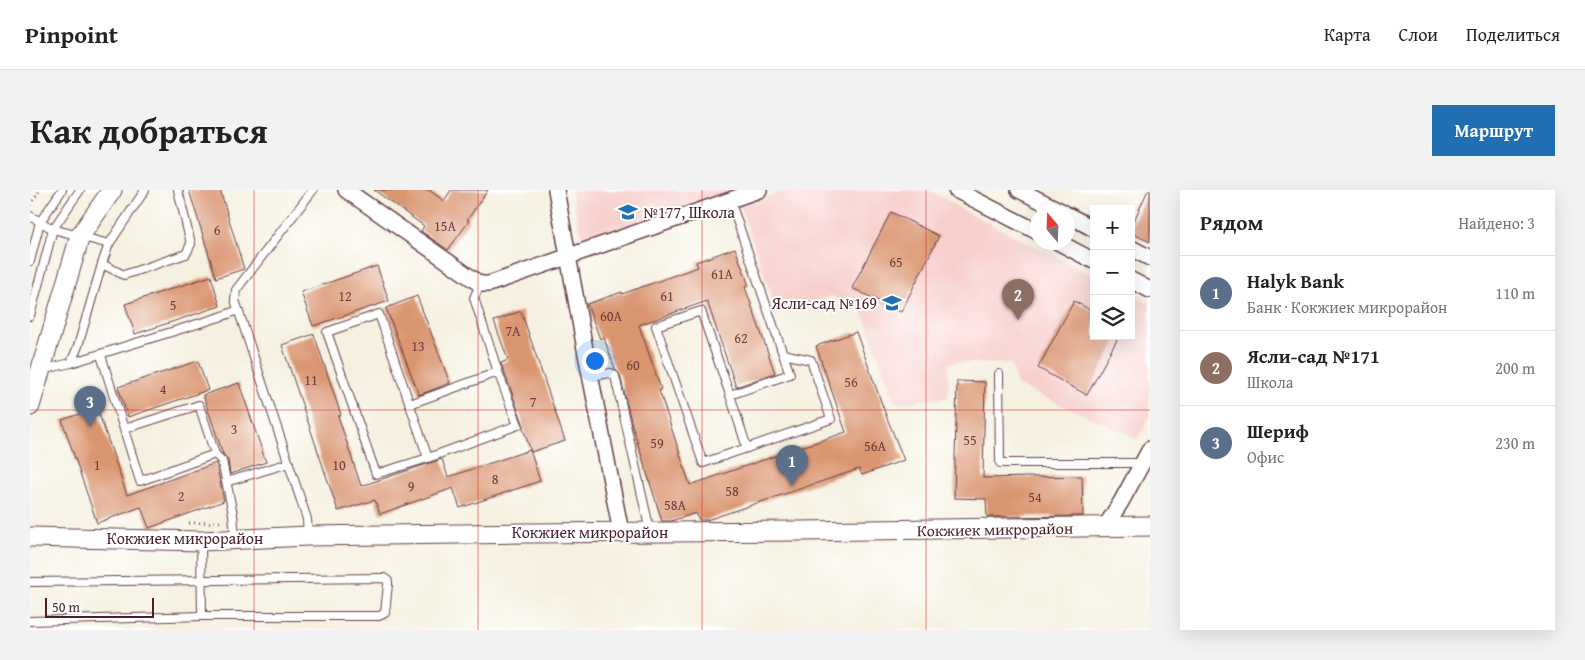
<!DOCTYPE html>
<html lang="ru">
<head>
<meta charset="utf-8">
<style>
  body { margin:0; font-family:"Gentium Book Plus",serif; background:#f2f2f2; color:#222 }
  .controls { position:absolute; right:15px; top:15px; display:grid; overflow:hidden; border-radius:0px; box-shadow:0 5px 20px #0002 }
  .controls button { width:45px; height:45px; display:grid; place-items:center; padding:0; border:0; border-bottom:1px solid #e0e0e0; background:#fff; color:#222; font:25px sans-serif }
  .compass { position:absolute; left:1000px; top:15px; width:45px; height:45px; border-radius:50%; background:#fff; box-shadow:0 5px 20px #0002; rotate:341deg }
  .scale { position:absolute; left:15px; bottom:12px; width:109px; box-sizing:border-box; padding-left:5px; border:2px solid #4a1f2b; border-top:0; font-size:14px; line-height:18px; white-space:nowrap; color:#4a1f2b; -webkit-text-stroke:4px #fff; paint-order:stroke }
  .you { position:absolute; left:564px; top:170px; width:18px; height:18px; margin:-12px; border:4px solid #fff; border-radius:50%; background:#1a73e8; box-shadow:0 0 0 8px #1a73e833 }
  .badge { display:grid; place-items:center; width:32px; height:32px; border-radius:50%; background:#1f6fb2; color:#fff; font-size:16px; font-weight:700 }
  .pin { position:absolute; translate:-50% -41px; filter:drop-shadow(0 1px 2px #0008) }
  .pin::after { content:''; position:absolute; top:26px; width:18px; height:15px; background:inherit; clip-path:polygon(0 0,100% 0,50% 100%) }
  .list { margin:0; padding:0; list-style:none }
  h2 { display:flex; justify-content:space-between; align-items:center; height:65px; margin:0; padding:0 20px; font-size:21px }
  h2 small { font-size:16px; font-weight:400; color:#767676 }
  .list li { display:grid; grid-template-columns:32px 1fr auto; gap:15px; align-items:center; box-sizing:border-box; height:75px; padding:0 20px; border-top:1px solid #e0e0e0 }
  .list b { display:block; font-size:19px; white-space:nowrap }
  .list p { margin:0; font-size:16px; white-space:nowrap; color:#767676 }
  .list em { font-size:16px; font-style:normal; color:#767676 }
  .icon { flex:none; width:28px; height:28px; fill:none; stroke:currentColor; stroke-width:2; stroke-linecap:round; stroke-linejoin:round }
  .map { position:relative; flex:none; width:1120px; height:440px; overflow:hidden; border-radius:0px }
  header { display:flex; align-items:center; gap:30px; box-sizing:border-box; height:70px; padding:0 25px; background:#fff; border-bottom:1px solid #e0e0e0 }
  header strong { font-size:24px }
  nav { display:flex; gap:28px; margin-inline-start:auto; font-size:18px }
  .intro { display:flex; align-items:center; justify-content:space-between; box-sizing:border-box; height:120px; padding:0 30px }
  h1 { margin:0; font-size:35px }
  .button { padding:12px 22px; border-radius:0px; background:#1f6fb2; color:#fff; font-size:18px; font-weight:700 }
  main { display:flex; gap:30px; padding:0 30px }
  aside { flex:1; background:#fff; border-radius:0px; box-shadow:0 5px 20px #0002 }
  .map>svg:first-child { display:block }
  .built { fill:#f7d0cd }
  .building { fill:#da9571 }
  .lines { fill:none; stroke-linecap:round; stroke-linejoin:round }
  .service-casing { stroke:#643e46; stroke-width:10 }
  .minor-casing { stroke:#643e46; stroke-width:18 }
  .tertiary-casing { stroke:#643e46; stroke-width:21 }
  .path { stroke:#643e46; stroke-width:2.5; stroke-dasharray:1 4; stroke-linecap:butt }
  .service { stroke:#fff; stroke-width:8 }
  .minor { stroke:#fff; stroke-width:15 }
  .tertiary { stroke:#fff; stroke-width:19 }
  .grid { fill:none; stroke:#d62828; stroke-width:1; stroke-opacity:0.55 }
  .labels { text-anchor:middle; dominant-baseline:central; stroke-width:4; stroke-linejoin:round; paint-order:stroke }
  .number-label { font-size:14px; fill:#6e3c3c }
  .poi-label { font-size:16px; fill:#4a1f2b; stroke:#fff; text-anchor:start }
  .street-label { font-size:16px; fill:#4a1f2b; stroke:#fff }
</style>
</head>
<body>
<header>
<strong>Pinpoint</strong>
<nav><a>Карта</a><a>Слои</a><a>Поделиться</a></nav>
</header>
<div class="intro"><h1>Как добраться</h1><a class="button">Маршрут</a></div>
<main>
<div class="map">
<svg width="1120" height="440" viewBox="0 0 1120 440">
  <rect width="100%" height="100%" fill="#fff"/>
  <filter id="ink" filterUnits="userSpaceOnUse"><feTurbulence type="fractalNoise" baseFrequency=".02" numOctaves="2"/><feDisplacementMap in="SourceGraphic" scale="10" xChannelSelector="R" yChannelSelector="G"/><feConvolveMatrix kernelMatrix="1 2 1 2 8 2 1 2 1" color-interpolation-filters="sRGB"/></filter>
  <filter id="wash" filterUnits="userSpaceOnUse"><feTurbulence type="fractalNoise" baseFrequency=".0096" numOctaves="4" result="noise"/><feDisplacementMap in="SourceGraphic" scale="20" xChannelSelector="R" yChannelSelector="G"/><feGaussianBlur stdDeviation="1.12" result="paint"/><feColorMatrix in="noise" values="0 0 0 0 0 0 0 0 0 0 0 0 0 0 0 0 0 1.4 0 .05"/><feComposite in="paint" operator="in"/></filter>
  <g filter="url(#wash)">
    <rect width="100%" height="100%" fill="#f5f0df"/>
    <g class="built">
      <path d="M541 0H713L559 53 554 50 551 44Z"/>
      <path d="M757 0H899L939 23 1064 86V146H1101V104L1120 114V227L1108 249 987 195 981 174 919 172 918 208 865 213 832 120 802 106 748 124 710 16Z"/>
    </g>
    <g id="blocks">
      <g class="building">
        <path d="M159 0H190L214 79 186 88Z"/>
        <path d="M344 0H399L414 11 421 0H458L437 30 439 31 418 60 391 41 394 36Z"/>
        <path d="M1118 0H1120V52L1101 43V37Z"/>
        <path d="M861 22 909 46 871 122 822 98Z"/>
        <path d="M705 58 719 96 715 97 745 183 706 197 677 111 609 135 631 199 629 200 660 295 816 242 786 156 826 142 857 228 874 270 832 285 829 279 677 330H669L666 323 641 331H632L602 235 590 185 585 179 574 148 570 149 557 114 592 102V104L668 77 666 72Z"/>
        <path d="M347 76 359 111 283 136 271 102Z"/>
        <path d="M181 86 190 116 105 144 95 114Z"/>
        <path d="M387 106 420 193 389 205 356 118Z"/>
        <path d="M1044 111 1064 122V146H1089L1057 205 1008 178Z"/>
        <path d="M491 121 535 251 501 262 493 238V233L471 173 478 170 464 131Z"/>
        <path d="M284 144 311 225 308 226 331 296 412 269 418 287 500 260 510 291 430 318 423 298 350 324 345 310 308 321 252 155Z"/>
        <path d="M168 171 178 200 98 227 88 197Z"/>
        <path d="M927 191 955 192 953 288 1052 286 1053 326 957 327 956 309 924 308Z"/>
        <path d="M209 193 236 272 200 284 198 270 193 264 173 205Z"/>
        <path d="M67 218 97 305 186 273 194 311 119 338 111 317 67 333 32 230Z"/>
      </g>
    </g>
  </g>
  <g filter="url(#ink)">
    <use href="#blocks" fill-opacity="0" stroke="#643e46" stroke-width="1"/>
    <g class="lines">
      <g class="service-casing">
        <g id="service">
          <path d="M700 10 753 164 760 184 700 205 671 121 626 136 673 273 801 229 781 170 753 164"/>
          <path d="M0 26 23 39 50 0"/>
          <path d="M0 71 10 32 32 0"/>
          <path d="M72 74 94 85 156 64 161 54 148 0"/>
          <path d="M0 126 23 39 79 54"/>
          <path d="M71 165 110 291 185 264 169 215 94 239"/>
          <path d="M41 173 193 126 208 120"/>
          <path d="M11 180 41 173 48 156 72 74 79 54 115 0"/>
          <path d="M969 184 970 273H1112"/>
          <path d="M560 186 581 183 585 186 620 341"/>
          <path d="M700 205 717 258"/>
          <path d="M380 214 468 182"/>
          <path d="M185 264 192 271 203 324 205 348"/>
          <path d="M398 268 349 124 297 142 346 284 398 268 488 235 468 182 444 108 450 94"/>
          <path d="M196 292 259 273"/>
          <path d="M278 346 277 329 205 110 206 100 283 0"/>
          <path d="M171 351 172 426"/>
          <path d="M0 392 354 388 358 391V394L355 423 349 426H172L0 431"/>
        </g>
      </g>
      <g class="minor-casing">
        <g id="minor">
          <path d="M316 0 450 94H459L729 0"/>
          <path d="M526 0 555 159 591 342"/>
          <path d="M926 0 1008 42"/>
          <path d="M989 0 1033 22"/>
          <path d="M1038 25 1064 39"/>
          <path d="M1028 52 1064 71"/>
          <path d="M1101 58 1120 68"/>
          <path d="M1101 90 1120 100"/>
          <path d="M1075 337 1091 312 1120 259"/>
        </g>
      </g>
      <g class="tertiary-casing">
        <g id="tertiary">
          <path d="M0 216 50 46 82 0"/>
          <path d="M0 347 171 351 278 346 498 343 770 341 1120 336"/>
        </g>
      </g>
      <g class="path">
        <path d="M0 15 10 0"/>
        <path d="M159 333 193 332"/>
      </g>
      <use href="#service" class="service"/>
      <use href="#minor" class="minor"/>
      <use href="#tertiary" class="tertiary"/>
    </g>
  </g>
  <path class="grid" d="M224 0V440M448 0V440M672 0V440M896 0V440M0 220H1120"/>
  <defs>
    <g id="school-bare" transform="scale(1.5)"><path d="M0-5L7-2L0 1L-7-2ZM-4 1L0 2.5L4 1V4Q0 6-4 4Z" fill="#1f6fb2" stroke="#fff" stroke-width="2.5" paint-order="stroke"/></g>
  </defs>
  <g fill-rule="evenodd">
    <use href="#school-bare" x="598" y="22"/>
    <use href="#school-bare" x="862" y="113"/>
  </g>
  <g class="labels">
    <g class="number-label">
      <text x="415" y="36">15А</text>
      <text x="187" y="40">6</text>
      <text x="866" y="72">65</text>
      <text x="692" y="84">61А</text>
      <text x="315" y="106">12</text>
      <text x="637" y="106">61</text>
      <text x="143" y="115">5</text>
      <text x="581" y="126">60А</text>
      <text x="483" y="141">7А</text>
      <text x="711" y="148">62</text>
      <text x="388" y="156">13</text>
      <text x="603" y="175">60</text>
      <text x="281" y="190">11</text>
      <text x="821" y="192">56</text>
      <text x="133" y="199">4</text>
      <text x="503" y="212">7</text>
      <text x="204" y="239">3</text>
      <text x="940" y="250">55</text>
      <text x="627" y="253">59</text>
      <text x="845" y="256">56А</text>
      <text x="67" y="275">1</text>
      <text x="309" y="275">10</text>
      <text x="465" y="289">8</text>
      <text x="381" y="296">9</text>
      <text x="702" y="301">58</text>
      <text x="151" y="306">2</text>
      <text x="1005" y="307">54</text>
      <text x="645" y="315">58А</text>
    </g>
    <g class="poi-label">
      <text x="613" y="22">№177, Школа</text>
      <text x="847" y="113" text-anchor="end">Ясли-сад №169</text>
    </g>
    <g class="street-label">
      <text transform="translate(965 339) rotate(-1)">Кокжиек микрорайон</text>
      <text x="560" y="342">Кокжиек микрорайон</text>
      <text x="155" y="348">Кокжиек микрорайон</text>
    </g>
  </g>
</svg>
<div class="controls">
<button>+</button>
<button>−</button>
<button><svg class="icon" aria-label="layers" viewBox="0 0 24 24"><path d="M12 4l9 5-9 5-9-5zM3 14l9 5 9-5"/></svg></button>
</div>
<svg class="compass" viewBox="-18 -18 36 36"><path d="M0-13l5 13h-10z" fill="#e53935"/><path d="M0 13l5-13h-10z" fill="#767676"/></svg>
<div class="scale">50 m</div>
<div class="you"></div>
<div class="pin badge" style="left:762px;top:296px;background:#5c6f8a">1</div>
<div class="pin badge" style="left:988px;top:130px;background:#8d6e63">2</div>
<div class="pin badge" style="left:60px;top:237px;background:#5c6f8a">3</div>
</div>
<aside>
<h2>Рядом<small>Найдено: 3</small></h2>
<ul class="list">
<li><span class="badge" style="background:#5c6f8a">1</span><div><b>Halyk Bank</b><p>Банк · Кокжиек микрорайон</p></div><em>110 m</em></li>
<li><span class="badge" style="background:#8d6e63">2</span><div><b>Ясли-сад №171</b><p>Школа</p></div><em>200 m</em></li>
<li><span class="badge" style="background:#5c6f8a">3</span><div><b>Шериф</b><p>Офис</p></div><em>230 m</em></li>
</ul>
</aside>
</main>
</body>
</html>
